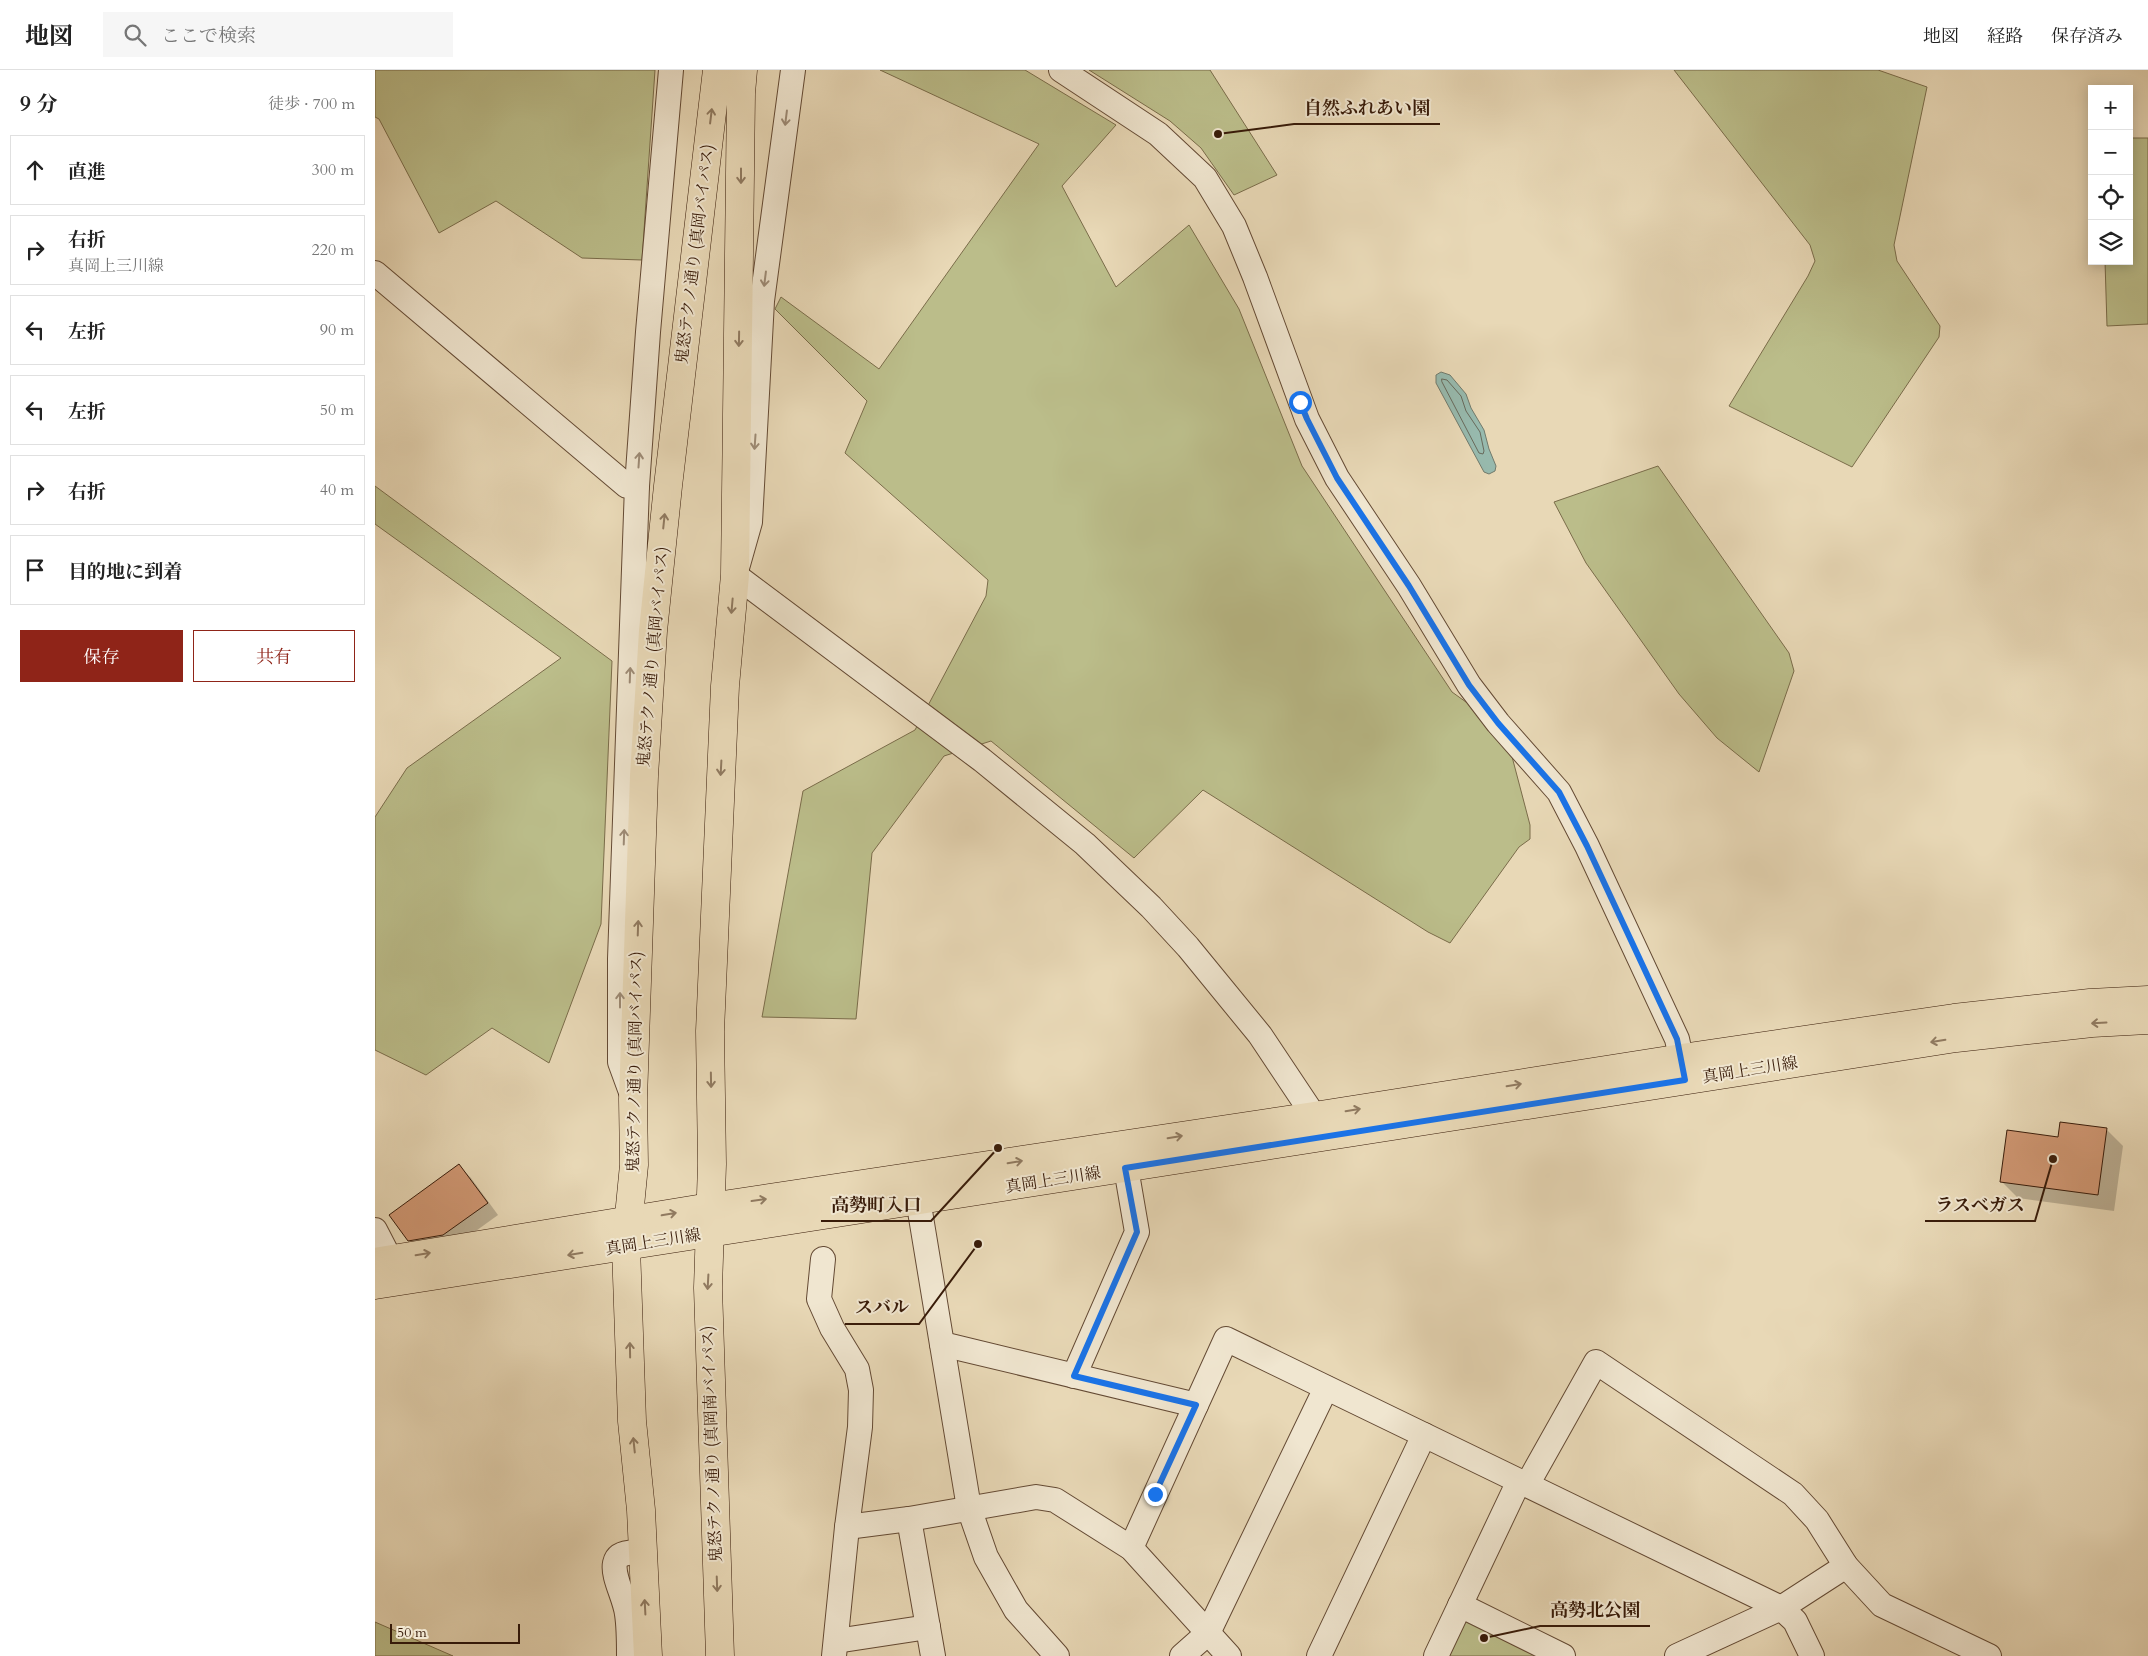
<!DOCTYPE html>
<html lang="ja">
<head>
<meta charset="utf-8">
<style>
  body { margin:0; font-family:Cardo,"Noto Serif JP",serif; background:#f6f6f6; color:#222 }
  .controls { position:absolute; right:15px; top:15px; display:grid; overflow:hidden; border-radius:0px; box-shadow:0 2px 12px #0003 }
  .controls button { width:45px; height:45px; display:grid; place-items:center; padding:0; border:0; border-bottom:1px solid #e0e0e0; background:#fff; color:#222; font:25px sans-serif }
  .scale { position:absolute; left:15px; bottom:12px; width:130px; box-sizing:border-box; padding-left:5px; border:2px solid #381b09; border-top:0; font-size:14px; line-height:18px; white-space:nowrap; color:#381b09; -webkit-text-stroke:4px #f0e6d0; paint-order:stroke }
  .stop { position:absolute; width:15px; height:15px; margin:-11px; border:4px solid #1a73e8; border-radius:50%; background:#fff }
  .stop.end { background:#1a73e8; border-color:#fff; box-shadow:0 1px 5px #0008 }
  .list { margin:0; padding:0; list-style:none }
  h2 { display:flex; justify-content:space-between; align-items:center; height:65px; margin:0; padding:0 20px; font-size:21px }
  h2 small { font-size:16px; font-weight:400; color:#767676 }
  .list li { display:grid; grid-template-columns:32px 1fr auto; gap:15px; align-items:center; box-sizing:border-box; height:70px; margin:0 10px 10px; padding:0 10px; border:1px solid #e0e0e0; border-radius:0px }
  .list b { display:block; font-size:19px; white-space:nowrap }
  .list p { margin:0; font-size:16px; white-space:nowrap; color:#767676 }
  .list em { font-size:16px; font-style:normal; color:#767676 }
  .actions { display:flex; gap:10px; padding:15px 20px }
  .actions a { flex:1; padding:11px 0; border:1px solid #8f2418; border-radius:0px; text-align:center; font-size:18px; color:#8f2418 }
  .actions .main { background:#8f2418; color:#fff }
  .icon { flex:none; width:28px; height:28px; fill:none; stroke:currentColor; stroke-width:2; stroke-linecap:round; stroke-linejoin:round }
  .map { position:relative; flex:none; width:1773px; height:1586px; overflow:hidden }
  header { display:flex; align-items:center; gap:30px; box-sizing:border-box; height:70px; padding:0 25px; background:#fff; border-bottom:1px solid #e0e0e0 }
  header strong { font-size:24px }
  nav { display:flex; gap:28px; margin-inline-start:auto; font-size:18px }
  .search { width:350px; height:45px; background:#f6f6f6; display:flex; align-items:center; gap:12px; box-sizing:border-box; padding:0 18px; border-radius:0px; color:#767676; font-size:19px }
  main { display:flex }
  aside { flex:1; background:#fff }
  .map>svg:first-child { display:block }
  .green { fill:#bbbd8a; stroke:#7a6c4a }
  .water { fill:#97baae; stroke:#717a6c }
  .shadow { fill:#0003 }
  .lines { fill:none; stroke-linecap:round; stroke-linejoin:round }
  .shore { stroke:#686a5c; stroke-width:1 }
  .building { fill:#d09773; stroke:#381b09 }
  .minor-casing { stroke:#644a34; stroke-width:26 }
  .major-casing { stroke:#381b09; stroke-width:29 }
  .highway-casing { stroke:#381b09; stroke-width:29 }
  .minor { stroke:#f0e6d0; stroke-width:24 }
  .major { stroke:#e8d8b6; stroke-width:28 }
  .highway { stroke:#e8d8b6; stroke-width:28 }
  .oneway { stroke:#907a60 }
  .oneway2 { stroke:#9d8b76 }
  .route { stroke:#1a73e8; stroke-width:6 }
  .labels { text-anchor:middle; dominant-baseline:central; stroke-width:4; stroke-linejoin:round; paint-order:stroke }
  .street-label { font-size:16px; fill:#381b09; stroke:#f0e6d0 }
  .leader { fill:none; stroke:#381b09; stroke-width:2 }
  .callout-dot { fill:#381b09; stroke:#f0e6d0; stroke-width:2 }
  .callout-label { font-size:18px; text-anchor:middle; font-weight:bold; fill:#381b09; stroke:#f0e6d0; stroke-width:4; stroke-linejoin:round; paint-order:stroke }
</style>
</head>
<body>
<header>
<strong>地図</strong>
<div class="search"><svg class="icon" aria-label="search" viewBox="0 0 24 24"><circle cx="10" cy="10" r="6"/><path d="M15 15l6 6"/></svg>ここで検索</div>
<nav><a>地図</a><a>経路</a><a>保存済み</a></nav>
</header>
<main>
<aside>
<h2>9 分<small>徒歩 · 700 m</small></h2>
<ul class="list">
<li><svg class="icon" aria-label="ahead" viewBox="0 0 24 24"><path d="M12 20V5M6 11l6-6 6 6"/></svg><div><b>直進</b></div><em>300 m</em></li>
<li><svg class="icon" aria-label="right" viewBox="0 0 24 24"><path d="M7 20v-9h11M14 6l5 5-5 5"/></svg><div><b>右折</b><p>真岡上三川線</p></div><em>220 m</em></li>
<li><svg class="icon" aria-label="left" viewBox="0 0 24 24"><path d="M17 20v-9H6M10 6l-5 5 5 5"/></svg><div><b>左折</b></div><em>90 m</em></li>
<li><svg class="icon" aria-label="left" viewBox="0 0 24 24"><path d="M17 20v-9H6M10 6l-5 5 5 5"/></svg><div><b>左折</b></div><em>50 m</em></li>
<li><svg class="icon" aria-label="right" viewBox="0 0 24 24"><path d="M7 20v-9h11M14 6l5 5-5 5"/></svg><div><b>右折</b></div><em>40 m</em></li>
<li><svg class="icon" aria-label="arrive" viewBox="0 0 24 24"><path d="M6 21V4h12l-3 4 3 4H6"/></svg><div><b>目的地に到着</b></div></li>
</ul>
<div class="actions"><a class="main">保存</a><a>共有</a></div>
</aside>
<div class="map">
<svg width="1773" height="1586" viewBox="0 0 1773 1586">
  <rect width="100%" height="100%" fill="#e8d8b6"/>
  <filter id="stains"><feTurbulence type="fractalNoise" baseFrequency=".004" numOctaves="4"/><feColorMatrix values="0 0 0 0 .2 0 0 0 0 .09 0 0 0 0 .02 0 0 0 .5 -.17"/></filter>
  <radialGradient id="worn" r=".72"><stop offset=".6" stop-color="#630" stop-opacity="0"/><stop offset="1" stop-color="#630" stop-opacity=".3"/></radialGradient>
  <g class="green">
    <path d="M0 0H280L267 190 207 188 121 131 64 163 4 49 0 47Z"/>
    <path d="M505 0H650L741 55 687 116 741 217 814 155 864 239 927 396 1077 622 1130 660 1155 755V769L1144 777 1075 873 1053 862 828 720 759 788 616 671 569 686 497 783 481 949 387 947 428 721 540 660 611 526 613 510 470 383 492 331 400 239 406 227 504 299 664 74Z"/>
    <path d="M714 0H835L902 105 859 125 826 78 795 51Z"/>
    <path d="M1299 0H1503L1552 17 1519 175 1522 191 1565 256 1564 267 1477 397 1354 336 1433 206 1440 191 1435 175Z"/>
    <path d="M1754 68H1773V254L1732 256 1730 191H1754Z"/>
    <path d="M1283 396 1414 583 1419 601 1384 702 1342 668 1304 624 1211 493 1179 432Z"/>
    <path d="M0 416 237 591 226 854 174 993 117 958 51 1005 0 980V747L32 698 186 588 0 454Z"/>
    <path d="M1089 1548 1175 1586H1068Z"/>
    <path d="M0 1552 78 1586H0Z"/>
  </g>
  <path class="water" d="M1066 302 1075 305 1091 324 1096 338 1109 360 1114 379 1121 396 1120 401 1114 404 1109 402 1061 313V305Z"/>
  <g class="shadow">
    <path d="M1686 1054 1732 1060 1748 1076 1739 1141 1643 1128 1627 1112 1684 1068Z"/>
    <path d="M84 1096 96 1108 123 1145 80 1176 46 1182 34 1170Z"/>
  </g>
  <g class="lines">
    <path class="shore" d="M1067 309 1072 310 1086 326 1091 341 1105 362 1109 381 1108 384 1104 383 1067 312Z"/>
  </g>
  <g class="building">
    <path d="M1685 1052 1732 1058 1723 1125 1625 1112 1632 1060 1683 1067Z"/>
    <path d="M84 1094 113 1133 68 1165 33 1171 14 1145Z"/>
  </g>
  <g class="lines">
    <g class="minor-casing">
      <g id="minor">
        <path d="M418 0 387 231 375 452 360 505 607 690 710 774 776 837 813 877 885 965 939 1046"/>
        <path d="M686 0 783 64 830 108 859 156 880 207 932 349 962 408 1034 516 1094 615 1123 653 1184 722 1212 776 1302 969 1310 1006"/>
        <path d="M0 203 252 416H262"/>
        <path d="M256 1022 245 992V889L262 416 273 262 296 0"/>
        <path d="M540 1111 594 1438 611 1487 641 1540 682 1586"/>
        <path d="M0 1160 15 1189 19 1207"/>
        <path d="M448 1189 444 1229 457 1258 482 1299 486 1320 485 1357 472 1457 459 1586"/>
        <path d="M567 1274 821 1335"/>
        <path d="M699 1306 762 1162 751 1098"/>
        <path d="M1152 1415 1221 1292 1418 1424 1442 1450 1471 1496 1507 1535 1614 1586"/>
        <path d="M534 1449 558 1586"/>
        <path d="M472 1457 534 1449 661 1427 680 1430 756 1478 854 1586"/>
        <path d="M756 1478 851 1269 1406 1538 1420 1551 1437 1586"/>
        <path d="M1085 1535 1188 1586"/>
        <path d="M461 1571 553 1557"/>
        <path d="M254 1586C254 1572 254 1557 252 1544 249 1519 218 1478 267 1483"/>
        <path d="M807 1586 833 1563 951 1318"/>
        <path d="M944 1586 1049 1365"/>
        <path d="M1061 1586 1144 1411"/>
        <path d="M1302 1586 1406 1538 1471 1496"/>
      </g>
    </g>
    <g class="major-casing">
      <g id="major">
        <path d="M0 1192 335 1137 939 1046 1307 988 1579 948 1715 933 1773 930"/>
        <path d="M0 1215 1581 968 1717 953 1773 950"/>
      </g>
    </g>
    <g class="highway-casing">
      <g id="highway">
        <path d="M273 1586 266 1440 257 1351 251 1177 259 1095 258 1029 269 706 278 561 293 416 342 0"/>
        <path d="M345 1586 333 1218 337 1094 335 961 350 616 360 505 366 23 368 0"/>
      </g>
    </g>
    <use href="#minor" class="minor"/>
    <use href="#major" class="major"/>
    <use href="#highway" class="highway"/>
  </g>
  <defs><path id="oneway-shaft" d="M-6 0H5M1.5-3L5.5 0L1.5 3" fill="none" stroke-width="1.6" stroke-linecap="round" stroke-linejoin="round" transform="scale(1.25)"/></defs>
  <g class="oneway">
    <use href="#oneway-shaft" transform="translate(336 46) rotate(-83)"/>
    <use href="#oneway-shaft" transform="translate(366 106) rotate(90)"/>
    <use href="#oneway-shaft" transform="translate(364 269) rotate(91)"/>
    <use href="#oneway-shaft" transform="translate(289 451) rotate(-84)"/>
    <use href="#oneway-shaft" transform="translate(357 536) rotate(95)"/>
    <use href="#oneway-shaft" transform="translate(346 698) rotate(93)"/>
    <use href="#oneway-shaft" transform="translate(263 858) rotate(-88)"/>
    <use href="#oneway-shaft" transform="translate(1724 953) rotate(177)"/>
    <use href="#oneway-shaft" transform="translate(1563 971) rotate(171)"/>
    <use href="#oneway-shaft" transform="translate(336 1010) rotate(89)"/>
    <use href="#oneway-shaft" transform="translate(1139 1015) rotate(-9)"/>
    <use href="#oneway-shaft" transform="translate(978 1040) rotate(-9)"/>
    <use href="#oneway-shaft" transform="translate(800 1067) rotate(-9)"/>
    <use href="#oneway-shaft" transform="translate(640 1092) rotate(-9)"/>
    <use href="#oneway-shaft" transform="translate(384 1130) rotate(-8)"/>
    <use href="#oneway-shaft" transform="translate(294 1144) rotate(-10)"/>
    <use href="#oneway-shaft" transform="translate(48 1184) rotate(-9)"/>
    <use href="#oneway-shaft" transform="translate(200 1184) rotate(171)"/>
    <use href="#oneway-shaft" transform="translate(333 1212) rotate(93)"/>
    <use href="#oneway-shaft" transform="translate(255 1280) rotate(-91)"/>
    <use href="#oneway-shaft" transform="translate(259 1375) rotate(-96)"/>
    <use href="#oneway-shaft" transform="translate(342 1514) rotate(88)"/>
    <use href="#oneway-shaft" transform="translate(270 1537) rotate(-93)"/>
  </g>
  <g class="oneway2">
    <use href="#oneway-shaft" transform="translate(411 48) rotate(97)"/>
    <use href="#oneway-shaft" transform="translate(390 209) rotate(97)"/>
    <use href="#oneway-shaft" transform="translate(380 372) rotate(94)"/>
    <use href="#oneway-shaft" transform="translate(264 390) rotate(-86)"/>
    <use href="#oneway-shaft" transform="translate(255 605) rotate(-88)"/>
    <use href="#oneway-shaft" transform="translate(249 767) rotate(-88)"/>
    <use href="#oneway-shaft" transform="translate(245 930) rotate(-90)"/>
  </g>
  <g class="lines">
    <path class="route" d="M780 1424 821 1335 699 1306 762 1162 750 1098 1310 1010 1302 969 1212 776 1184 722 1123 653 1094 615 1034 516 962 408 932 349 925 332"/>
  </g>
  <g class="labels">
    <g class="street-label">
      <text transform="translate(320 184) rotate(-83)">鬼怒テクノ通り (真岡バイパス)</text>
      <text transform="translate(278 587) rotate(-85)">鬼怒テクノ通り (真岡バイパス)</text>
      <text transform="translate(260 992) rotate(-89)">鬼怒テクノ通り (真岡バイパス)</text>
      <text transform="translate(1375 1000) rotate(-9)">真岡上三川線</text>
      <text transform="translate(678 1110) rotate(-9)">真岡上三川線</text>
      <text transform="translate(278 1172) rotate(-9)">真岡上三川線</text>
      <text transform="translate(337 1374) rotate(-92)">鬼怒テクノ通り (真岡南バイパス)</text>
    </g>
  </g>
  <path class="leader" d="M843 64L919 54H1065M1678 1089L1660 1151H1550M623 1078L556 1151H446M603 1174L544 1254H470M1109 1568L1165 1556H1275"/>
  <g class="callout-dot">
    <circle cx="843" cy="64" r="5"/>
    <circle cx="1678" cy="1089" r="5"/>
    <circle cx="623" cy="1078" r="5"/>
    <circle cx="603" cy="1174" r="5"/>
    <circle cx="1109" cy="1568" r="5"/>
  </g>
  <g class="callout-label">
    <text x="992" y="44">自然ふれあい園</text>
    <text x="1605" y="1141">ラスベガス</text>
    <text x="501" y="1141">高勢町入口</text>
    <text x="507" y="1243">スバル</text>
    <text x="1220" y="1546">高勢北公園</text>
  </g>
  <rect width="100%" height="100%" filter="url(#stains)"/>
  <rect width="100%" height="100%" fill="url(#worn)"/>
</svg>
<div class="controls">
<button>+</button>
<button>−</button>
<button><svg class="icon" aria-label="locate" viewBox="0 0 24 24"><circle cx="12" cy="12" r="6"/><path d="M12 2v4M12 18v4M2 12h4M18 12h4"/></svg></button>
<button><svg class="icon" aria-label="layers" viewBox="0 0 24 24"><path d="M12 4l9 5-9 5-9-5zM3 14l9 5 9-5"/></svg></button>
</div>
<div class="scale">50 m</div>
<div class="stop" style="left:925px;top:332px"></div>
<div class="stop end" style="left:780px;top:1424px"></div>
</div>
</main>
</body>
</html>
